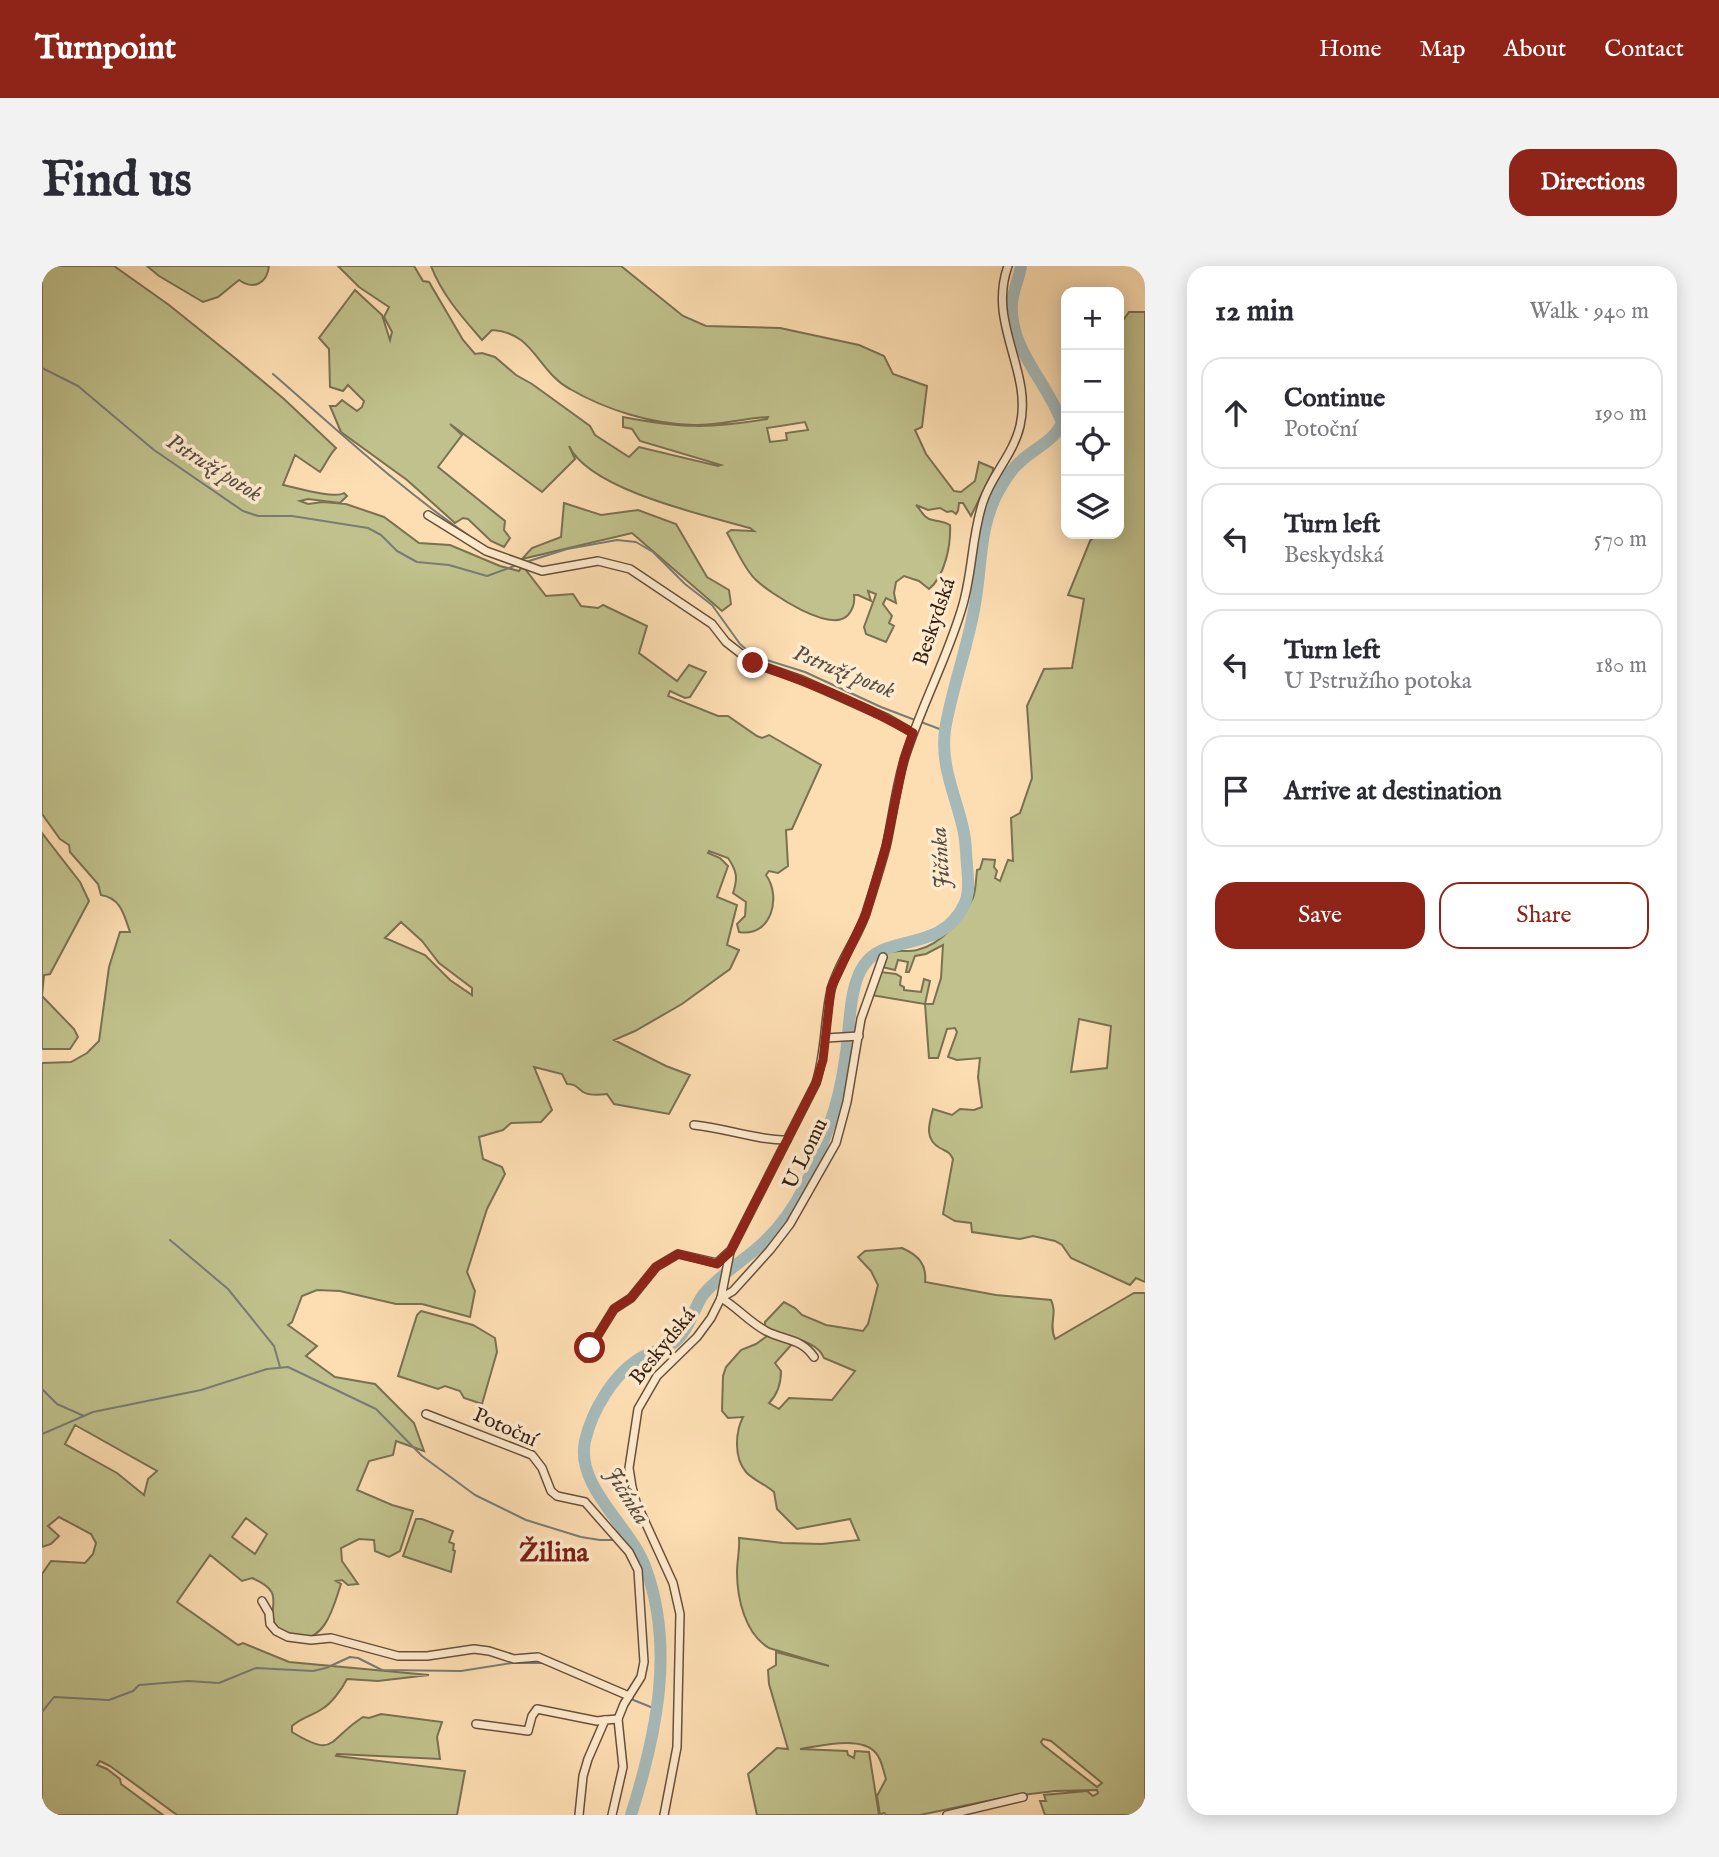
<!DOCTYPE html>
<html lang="en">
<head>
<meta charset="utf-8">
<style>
  body { margin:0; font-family:"IM FELL English",serif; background:#f2f2f3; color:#2b2b33 }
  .controls { position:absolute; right:21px; top:21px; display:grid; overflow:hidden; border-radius:14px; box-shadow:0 4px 18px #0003 }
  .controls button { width:63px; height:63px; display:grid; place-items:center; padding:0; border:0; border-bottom:2px solid #e1e1e2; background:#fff; color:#2b2b33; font:35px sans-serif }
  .stop { position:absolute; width:21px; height:21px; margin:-16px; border:5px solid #8f2418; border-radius:50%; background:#fff }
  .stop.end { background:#8f2418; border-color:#fff; box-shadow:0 2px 7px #0008 }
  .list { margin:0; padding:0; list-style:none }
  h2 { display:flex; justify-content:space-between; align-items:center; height:91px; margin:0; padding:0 28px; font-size:30px }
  h2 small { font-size:23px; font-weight:400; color:#7c7c81 }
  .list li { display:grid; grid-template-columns:46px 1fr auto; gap:21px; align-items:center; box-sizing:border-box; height:112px; margin:0 14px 14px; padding:0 14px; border:2px solid #e1e1e2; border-radius:21px }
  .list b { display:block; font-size:26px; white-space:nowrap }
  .list p { margin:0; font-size:23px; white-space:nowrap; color:#7c7c81 }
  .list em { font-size:23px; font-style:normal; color:#7c7c81 }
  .actions { display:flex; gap:14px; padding:21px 28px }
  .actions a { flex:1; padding:16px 0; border:2px solid #8f2418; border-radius:21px; text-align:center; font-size:24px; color:#8f2418 }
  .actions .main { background:#8f2418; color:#fff }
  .icon { flex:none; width:38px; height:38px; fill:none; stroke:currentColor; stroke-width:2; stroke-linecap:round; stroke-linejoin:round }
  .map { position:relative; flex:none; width:1103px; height:1549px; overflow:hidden; border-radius:21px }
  header { display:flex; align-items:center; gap:42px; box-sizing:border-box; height:98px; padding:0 35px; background:#8f2418; color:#fff }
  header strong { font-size:33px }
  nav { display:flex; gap:38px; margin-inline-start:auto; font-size:24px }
  .intro { display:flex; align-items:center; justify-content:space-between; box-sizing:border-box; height:168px; padding:0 42px }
  h1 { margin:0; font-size:49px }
  .button { padding:18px 32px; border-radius:21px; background:#8f2418; color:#fff; font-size:24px; font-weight:700 }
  main { display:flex; gap:42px; padding:0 42px }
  aside { flex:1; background:#fff; border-radius:21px; box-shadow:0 4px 18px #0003 }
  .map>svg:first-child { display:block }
  .green { fill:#c0c18c; stroke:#7a7150; stroke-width:2; fill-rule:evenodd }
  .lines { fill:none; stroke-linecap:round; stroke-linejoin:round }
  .stream { stroke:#787c76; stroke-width:2 }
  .river { stroke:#a5b9b8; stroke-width:12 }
  .minor-casing { stroke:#67503c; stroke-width:10 }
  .minor { stroke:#feeacd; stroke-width:7 }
  .route { stroke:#8f2418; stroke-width:9 }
  .labels { text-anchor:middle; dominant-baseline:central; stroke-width:7; stroke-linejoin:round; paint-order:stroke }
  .street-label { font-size:21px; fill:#352114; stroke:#feeacd }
  .water-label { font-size:23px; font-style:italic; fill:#574f45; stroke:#feeacd }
  .district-label { font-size:28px; font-weight:bold; fill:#7a1f14; stroke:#feeacd }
</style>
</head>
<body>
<header>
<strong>Turnpoint</strong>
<nav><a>Home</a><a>Map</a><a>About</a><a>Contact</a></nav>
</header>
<div class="intro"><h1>Find us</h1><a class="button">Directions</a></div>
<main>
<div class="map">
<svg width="1103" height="1549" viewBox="0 0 1103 1549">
  <rect width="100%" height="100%" fill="#fddeb2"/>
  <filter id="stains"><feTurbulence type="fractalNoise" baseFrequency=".00286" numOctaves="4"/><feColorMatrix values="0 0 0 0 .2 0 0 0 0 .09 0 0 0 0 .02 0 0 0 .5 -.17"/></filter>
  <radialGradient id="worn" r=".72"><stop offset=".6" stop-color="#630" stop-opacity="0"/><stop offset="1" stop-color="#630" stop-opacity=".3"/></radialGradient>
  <g class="green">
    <path d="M0 0H72L127 39 193 92 242 133 294 182C287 189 284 198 278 206L253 189 241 219C255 222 292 233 302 227L305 230 298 237 266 233 258 235 266 238 281 236 304 238 342 251 377 277 408 279 458 300 477 305 479 302 483 303 504 330 531 328 539 340 556 342 561 339 605 360 597 387 635 415 647 399 664 406 648 431 643 432 628 425 626 430 676 450H686L715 470 720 472 727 469 779 499 750 563 744 564 746 600 736 607 727 605 724 609C740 631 729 672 697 666L695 658 703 650 704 636 691 627C696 612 695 605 686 592L667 585 666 587 678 592 686 600 675 631 695 639 685 679 697 684 688 703 640 738 593 765 572 774 624 800 648 809 627 848 572 838 565 828C557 829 548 830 541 826 534 821 534 818 525 818L520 808 492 801 510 844 499 856 469 857 461 864 437 871 441 893 460 901 463 908 445 943 425 1006 433 1025 428 1051 380 1038H354L298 1025 275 1024 260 1030 250 1056 246 1059 275 1080 264 1090 293 1111 333 1118 372 1157 382 1185 354 1175 351 1189 327 1195 315 1224 350 1239 371 1245 358 1285 347 1291 333 1285 332 1274 317 1273 299 1282 300 1295 316 1318 306 1319 300 1314 294 1315 299 1318C292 1338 284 1376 256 1372 249 1371 241 1366 235 1364 222 1339 247 1328 210 1312L200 1315 168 1289 135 1336 196 1379 201 1377 247 1396 387 1409 336 1415 305 1413C300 1423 289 1438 280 1443 270 1450 260 1451 250 1460V1466C294 1493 285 1474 321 1451L327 1452 339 1448 400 1456 395 1471 398 1493 295 1488 294 1490 423 1505 415 1549H135L68 1500 58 1495 55 1499 65 1503 78 1513 79 1518 121 1549H0V1308L9 1295 43 1297 51 1288 54 1277 49 1268 17 1251 6 1260 17 1270 9 1278 0 1281V797L29 796 45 787 57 775 67 701 78 666H88C82 649 79 632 59 629L56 618 28 586 27 579 18 573 0 548ZM359 656 380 675 397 697 430 722V729L408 714 383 689 343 672ZM33 1159 115 1205 106 1213 102 1229 75 1207 23 1178ZM204 1252 225 1268 213 1288 190 1271Z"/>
    <path d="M105 0H227C225 18 211 24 197 14L176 31 161 36 117 10Z"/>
    <path d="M296 0H372L381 15 387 16 421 74 433 88 440 87 453 91 474 109 490 118 548 160 553 169 587 191 597 181 676 200 679 199 598 175 590 163 581 161V151C638 162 667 163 725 153L726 151C701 152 676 160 651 159 610 158 564 144 528 123 495 105 492 66 450 64L440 74C420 51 400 29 389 0H579L641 50 664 60 738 62 817 79 842 90 851 108 885 120 880 161 873 164 884 188 912 225 919 226 933 215 937 196 951 202V205L929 250 921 237H917L916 245 914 248 910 245 905 246 898 242 886 244 874 239C879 244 882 253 891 254 898 256 901 255 908 259 909 279 903 310 887 323L877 315 862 310 854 316 852 327 854 337 844 332 841 338 850 350 847 357 852 360 844 376 824 368 822 361 834 328 826 325 829 335 816 329H812C813 336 811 343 806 349 789 368 729 328 714 314 702 303 694 282 685 267L689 264 712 265 708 262C662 249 548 224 527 180L533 193 500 226 408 158 420 169 396 201 463 255 462 264 468 272 462 281 449 275 426 253 421 252 413 257 365 214 299 166 288 140H294L300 134 315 145 320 141 322 135 306 119 301 125 288 121 287 83 277 72 313 24 340 49 348 74 350 66 342 51 347 41 317 21ZM763 156 766 164 744 167 745 174 728 176 725 162Z"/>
    <path d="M1087 46H1103V1016L1094 1012 1088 1019 1029 992 1020 979 1013 975 991 970 978 973 930 966 929 957 913 955 901 948 911 893C907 885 905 886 898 882 882 873 887 858 891 843L910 849 918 843 932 844 940 841 936 811 938 792 915 794 906 791 915 766 913 762 905 763 896 792H887L883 738 829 729 839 706 854 708 859 711 858 719 862 721V724L879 726 882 713 888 715 883 738H891L899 712 901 679 884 688 873 690 867 706H864L866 696 856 694 853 704 840 701 842 689C850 682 864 687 875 684 899 679 920 653 931 632 934 624 934 612 935 604L938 603 941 593 953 594 952 601 955 605 953 612 958 615 966 594 971 595 969 552 978 547 990 512 985 440 1002 403 1030 402 1042 333 1026 329 1048 275 1054 268H1077V60ZM1037 753 1069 760 1065 802 1029 806Z"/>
    <path d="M522 237 559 249 596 244 634 258 665 311 687 324 689 338 680 345 590 267 480 293 490 282 519 271Z"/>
    <path d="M0 567 38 616 47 635 8 708 2 709 0 730 32 763 36 771 28 783H0Z"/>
    <path d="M860 982C876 989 885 998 883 1016L954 1029 1009 1034C1016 1048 1006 1058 1013 1073L1085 1031 1092 1027H1103V1549H1003L998 1535H1004L1002 1529 1045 1525 1051 1530 1056 1527 1055 1524 1013 1525 964 1531 878 1549H844L842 1547 838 1549 835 1530 844 1513C841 1504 840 1494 834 1487 819 1469 778 1480 758 1483L805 1485 806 1489 812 1492 813 1485 827 1486 837 1549H715L706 1508 735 1482 746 1483 727 1418 726 1404 734 1399V1386L787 1400 727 1382C703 1368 695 1332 695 1306 695 1295 698 1284 697 1272L741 1277 780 1278 817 1274 808 1253 755 1263 735 1243 732 1226C723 1218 711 1214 704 1206 692 1192 693 1167 701 1151L686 1152 680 1145 681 1110 684 1101 699 1084 714 1078 725 1070 751 1077 733 1097 739 1105C739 1118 736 1128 727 1137L737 1143 747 1132 790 1134 813 1105 782 1092C775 1073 740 1071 723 1061V1056L742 1036 753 1042 760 1049 784 1059 821 1065 826 1058 836 1019 829 1005 816 991 823 985ZM1001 1473 1009 1475 1060 1517 1055 1521 1001 1479 999 1476Z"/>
    <path d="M379 1045 431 1059 453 1072 455 1086 440 1138 422 1132 418 1125 403 1120 396 1123 356 1110 375 1049Z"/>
    <path d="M374 1253H380L411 1265 407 1276 412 1278 411 1284 413 1285 409 1306 361 1290Z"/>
  </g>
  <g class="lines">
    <g class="stream">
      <path d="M0 102 36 120 112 184 201 245 216 250H250L326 262 339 269 355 285 375 296 407 299 445 310 475 299"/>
      <path d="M231 108C300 168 368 232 444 281"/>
      <path d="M484 296 525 283 575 274 594 276 611 286 643 318 670 339 698 378 712 390 763 406 839 441 873 454"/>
      <path d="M879 456 903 465"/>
      <path d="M128 974 186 1023 232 1080 238 1101"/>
      <path d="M0 1123 15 1138 42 1150"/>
      <path d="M0 1168 51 1146 159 1124 225 1103 246 1101 334 1143 380 1190 433 1229 484 1254 539 1271 558 1274H572"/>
      <path d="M581 1273H589"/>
      <path d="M589 1433 616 1444"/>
      <path d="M0 1446 12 1431 67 1434 91 1425 97 1419 146 1415 177 1417 214 1402 271 1405 284 1402 308 1391 316 1392 340 1404 419 1405 470 1397H501L509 1400"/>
    </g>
    <path class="river" d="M589 1549C614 1470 633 1383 604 1303 590 1261 533 1221 543 1175 550 1144 573 1105 602 1090 614 1084 628 1083 637 1072 648 1060 652 1042 661 1029 676 1010 704 993 722 976 757 943 773 901 788 857 795 837 800 815 803 794 808 767 806 721 822 699 845 666 898 688 922 639 928 627 926 612 925 599 924 589 924 577 922 567 915 532 898 501 903 464 910 421 926 381 933 338 940 299 937 263 955 228 961 217 969 203 979 195 993 182 1012 175 1020 157 1006 116 967 84 970 37 971 24 977 13 979 0"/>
    <g class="minor-casing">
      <g id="minor">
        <path d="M386 249 444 285 500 305 556 295 588 303 670 358 684 376 711 397 760 414 845 452 871 467"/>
        <path d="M784 772 817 770"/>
        <path d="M652 859C684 862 712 874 745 874"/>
        <path d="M679 1032 691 1025 728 984 748 958 794 877 805 836 819 753 841 691"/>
        <path d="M679 1032C695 1041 707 1056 724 1065 743 1075 759 1072 772 1091"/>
        <path d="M544 1092 548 1082 572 1043 589 1032 614 1001 636 988 675 997 687 986"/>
        <path d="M384 1148 490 1189 500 1202 509 1225 515 1230 543 1236 587 1286 596 1304 602 1396 599 1411 582 1438 576 1453 581 1501 570 1549"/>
        <path d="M220 1335 227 1347 228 1358 234 1365 246 1371 269 1374 289 1372 356 1390H385L432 1383 447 1385 472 1393 496 1391 587 1430"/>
        <path d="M434 1458 486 1465 490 1450 495 1443 555 1455 563 1454"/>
        <path d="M537 1549 541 1510 546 1493 563 1454 576 1453"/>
        <path d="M622 1549 635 1481 638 1348 631 1317 594 1236 590 1221 587 1202 596 1143 615 1110 655 1071 669 1052 679 1032 688 986 774 817C784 785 782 755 789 724 795 699 816 672 824 647 831 625 838 603 844 581 851 550 854 518 864 488 880 439 904 394 919 345 931 309 929 271 941 236 949 210 971 189 978 160 991 105 945 58 966 0"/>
        <path d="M905 1549 981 1531"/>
      </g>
    </g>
    <use href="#minor" class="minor"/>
  </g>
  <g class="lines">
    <path class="route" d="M548 1082 572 1043 589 1032 614 1001 636 988 675 998 688 986 774 817 781 794 789 722 824 648 844 580 862 493 871 467C820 438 766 416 711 397"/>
  </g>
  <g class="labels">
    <g class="street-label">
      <text transform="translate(893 356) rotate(-71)">Beskydská</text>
      <text transform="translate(764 888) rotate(-64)">U Lomu</text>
      <text transform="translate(621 1081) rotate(-51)">Beskydská</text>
      <text transform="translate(463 1162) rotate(24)">Potoční</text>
    </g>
    <g class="water-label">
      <text transform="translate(172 202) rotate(32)">Pstruží potok</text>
      <text transform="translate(802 406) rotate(22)">Pstruží potok</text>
      <text transform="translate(899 592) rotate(-94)">Jičínka</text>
      <text transform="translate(585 1230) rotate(58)">Jičínka</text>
    </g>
    <g class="district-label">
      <text x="512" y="1287">Žilina</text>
    </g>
  </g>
  <rect width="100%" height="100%" filter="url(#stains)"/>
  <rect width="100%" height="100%" fill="url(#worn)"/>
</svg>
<div class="controls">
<button>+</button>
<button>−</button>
<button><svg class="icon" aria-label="locate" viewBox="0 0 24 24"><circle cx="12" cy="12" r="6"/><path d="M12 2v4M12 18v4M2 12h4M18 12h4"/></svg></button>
<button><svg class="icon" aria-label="layers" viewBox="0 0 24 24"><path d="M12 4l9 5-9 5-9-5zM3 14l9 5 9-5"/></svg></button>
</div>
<div class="stop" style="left:548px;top:1082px"></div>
<div class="stop end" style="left:711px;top:397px"></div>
</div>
<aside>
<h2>12 min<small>Walk · 940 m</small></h2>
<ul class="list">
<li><svg class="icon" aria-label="ahead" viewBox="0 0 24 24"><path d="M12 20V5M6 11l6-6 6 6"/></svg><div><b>Continue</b><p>Potoční</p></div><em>190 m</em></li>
<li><svg class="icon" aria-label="left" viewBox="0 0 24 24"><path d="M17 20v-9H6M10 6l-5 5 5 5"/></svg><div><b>Turn left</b><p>Beskydská</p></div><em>570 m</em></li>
<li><svg class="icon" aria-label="left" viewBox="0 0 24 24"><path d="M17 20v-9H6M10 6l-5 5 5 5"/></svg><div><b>Turn left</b><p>U Pstružího potoka</p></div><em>180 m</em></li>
<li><svg class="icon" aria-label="arrive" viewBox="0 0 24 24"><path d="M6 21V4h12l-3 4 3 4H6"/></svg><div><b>Arrive at destination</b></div></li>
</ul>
<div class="actions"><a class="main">Save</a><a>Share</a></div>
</aside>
</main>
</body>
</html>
